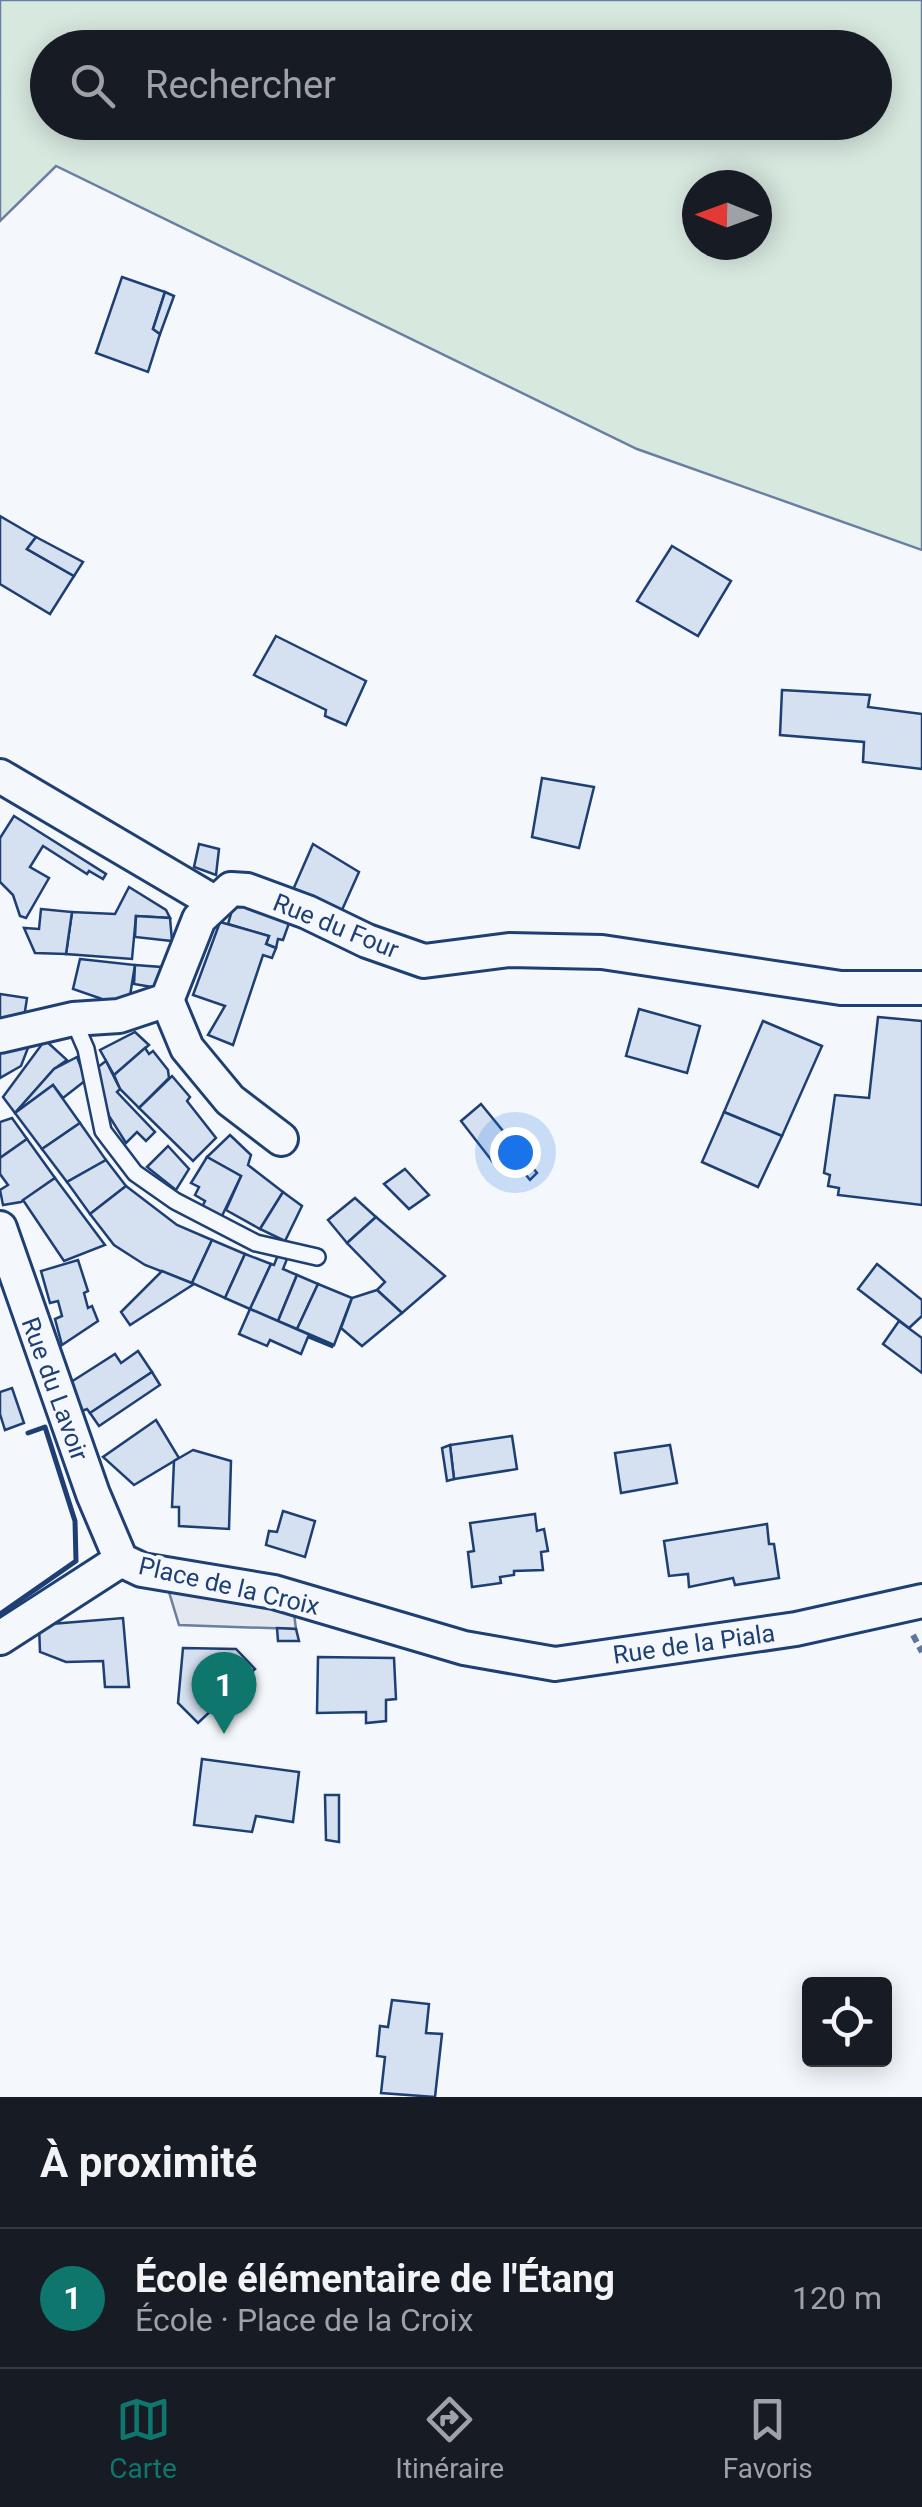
<!DOCTYPE html>
<html lang="fr">
<head>
<meta charset="utf-8">
<style>
  body { margin:0; font-family:Roboto,sans-serif; background:#20242c; color:#f1f3f6 }
  .controls { position:absolute; right:30px; bottom:30px; display:grid; overflow:hidden; border-radius:10px; box-shadow:0 5px 25px #0003 }
  .controls button { width:90px; height:90px; display:grid; place-items:center; padding:0; border:0; border-bottom:2px solid #363941; background:#171b24; color:#f1f3f6; font:50px sans-serif }
  .compass { position:absolute; left:682px; top:170px; width:90px; height:90px; border-radius:50%; background:#171b24; box-shadow:0 5px 25px #0003; rotate:271deg }
  .you { position:absolute; left:515px; top:1152px; width:35px; height:35px; margin:-25px; border:8px solid #fff; border-radius:50%; background:#1a73e8; box-shadow:0 0 0 15px #1a73e833 }
  .badge { display:grid; place-items:center; width:65px; height:65px; border-radius:50%; background:#0f766e; color:#fff; font-size:32px; font-weight:700 }
  .pin { position:absolute; translate:-50% -82px; filter:drop-shadow(0 2px 5px #0008) }
  .pin::after { content:''; position:absolute; top:52px; width:35px; height:30px; background:inherit; clip-path:polygon(0 0,100% 0,50% 100%) }
  .list { margin:0; padding:0; list-style:none }
  h2 { display:flex; justify-content:space-between; align-items:center; height:130px; margin:0; padding:0 40px; font-size:42px }
  h2 small { font-size:32px; font-weight:400; color:#9ea1a6 }
  .list li { display:grid; grid-template-columns:65px 1fr auto; gap:30px; align-items:center; box-sizing:border-box; height:140px; padding:0 40px; border-top:2px solid #363941 }
  .list b { display:block; font-size:38px; white-space:nowrap }
  .list p { margin:0; font-size:32px; white-space:nowrap; color:#9ea1a6 }
  .list em { font-size:32px; font-style:normal; color:#9ea1a6 }
  .icon { flex:none; width:55px; height:55px; fill:none; stroke:currentColor; stroke-width:2; stroke-linecap:round; stroke-linejoin:round }
  .map { position:relative; flex:none; width:922px; height:2097px; overflow:hidden }
  .search { position:absolute; background:#171b24; box-shadow:0 5px 25px #0003; left:30px; right:30px; top:30px; height:110px; display:flex; align-items:center; gap:25px; box-sizing:border-box; padding:0 35px; border-radius:55px; color:#9ea1a6; font-size:38px }
  .sheet { height:270px; background:#171b24 }
  nav { display:flex; justify-content:space-around; align-items:center; box-sizing:border-box; height:140px; border-top:2px solid #363941; background:#171b24; font-size:28px; color:#9ea1a6 }
  nav a { display:grid; justify-items:center; gap:5px }
  nav .on { color:#0f766e }
  .map>svg:first-child { display:block }
  .green { fill:#d7e8df; stroke:#687fa3; stroke-width:2.5; fill-rule:evenodd }
  .parking { fill:#e3e8f0; stroke:#687fa3; stroke-width:2.5 }
  .building { fill:#d5e0f0; stroke:#1d3f73; stroke-width:2.5 }
  .lines { fill:none; stroke-linecap:round; stroke-linejoin:round }
  .lane-casing { stroke:#1d3f73; stroke-width:20 }
  .street-casing { stroke:#1d3f73; stroke-width:38 }
  .path { stroke:#5e769c; stroke-width:6; stroke-dasharray:8 5; stroke-linecap:butt }
  .lane { stroke:#f4f7fb; stroke-width:15 }
  .street { stroke:#f4f7fb; stroke-width:32 }
  .wall { stroke:#1d3f73; stroke-width:5 }
  .labels { text-anchor:middle; dominant-baseline:central; stroke-width:8; stroke-linejoin:round; paint-order:stroke }
  .street-label { font-size:25px; fill:#1d3f73; stroke:#f4f7fb }
</style>
</head>
<body>
<div class="map">
<svg width="922" height="2097" viewBox="0 0 922 2097">
  <rect width="100%" height="100%" fill="#f4f7fb"/>
  <path class="green" d="M0 0H922V550L637 449 56 166 0 221ZM48 48H874V122H48ZM697 185H757V245H697Z"/>
  <path class="parking" d="M169 1592 293 1606 296 1629 179 1625Z"/>
  <g class="building">
    <path d="M122 277 165 292 153 329 160 334 148 372 96 353Z"/>
    <path d="M165 292 174 296 160 334 153 329Z"/>
    <path d="M0 516 36 537 27 549 74 576 50 614 0 584Z"/>
    <path d="M36 537 83 562 74 576 27 549Z"/>
    <path d="M672 546 731 581 698 636 637 601Z"/>
    <path d="M276 636 366 681 346 725 325 716 326 710 254 675Z"/>
    <path d="M782 690 870 695 868 707 922 714V769L863 762 864 742 780 735Z"/>
    <path d="M542 778 594 787 579 848 532 837Z"/>
    <path d="M14 816 106 874 103 879 89 871 87 874 43 846 30 867 49 878 26 918 20 916 13 895 0 882V838Z"/>
    <path d="M199 844 219 849 216 875 194 867Z"/>
    <path d="M313 844 359 872 338 919 289 899Z"/>
    <path d="M129 887 166 910 170 918 136 916 132 959 66 954 72 912 115 914Z"/>
    <path d="M236 897 293 912 283 940 278 939 276 948 266 944 269 936 228 924Z"/>
    <path d="M41 909 72 912 66 954 35 953 24 928 39 929Z"/>
    <path d="M136 916 170 918 172 941 135 937Z"/>
    <path d="M220 922 269 936 266 944 276 948 272 958 263 955 233 1045 208 1035 225 1006 193 995Z"/>
    <path d="M80 959 135 965 128 1008 73 989Z"/>
    <path d="M135 965 161 967 158 988 134 984Z"/>
    <path d="M0 994 27 998 24 1018 0 1021Z"/>
    <path d="M639 1009 700 1026 687 1073 626 1056Z"/>
    <path d="M878 1017 922 1021V1205L838 1195 839 1188 828 1186 830 1175 824 1173 835 1095 869 1098Z"/>
    <path d="M763 1021 822 1046 782 1136 724 1112Z"/>
    <path d="M135 1032 149 1045 114 1075 100 1050Z"/>
    <path d="M31 1040 21 1066 0 1078V1047Z"/>
    <path d="M45 1040 67 1060 54 1069 15 1113 3 1097Z"/>
    <path d="M145 1048 149 1054 153 1051 168 1070 169 1078 139 1108 120 1089 114 1075Z"/>
    <path d="M77 1057 86 1080 63 1098 53 1085 15 1113 54 1069Z"/>
    <path d="M106 1061 120 1089 117 1092 155 1132 146 1141 137 1132 126 1143 109 1116 101 1091 98 1067Z"/>
    <path d="M172 1076 190 1097 187 1101 216 1138 193 1161 139 1108Z"/>
    <path d="M53 1085 80 1123 42 1149 15 1113Z"/>
    <path d="M481 1104 512 1142 492 1161 461 1121Z"/>
    <path d="M724 1112 782 1136 758 1187 702 1162Z"/>
    <path d="M12 1118 27 1139 0 1158V1122Z"/>
    <path d="M80 1123 106 1160 67 1182 42 1149Z"/>
    <path d="M230 1135 251 1155 248 1165 283 1192 260 1229 226 1210 241 1176 207 1157Z"/>
    <path d="M27 1139 55 1178 21 1202 3 1205 0 1190 8 1185 0 1174V1158Z"/>
    <path d="M512 1142 537 1173 530 1180 509 1154 495 1164 492 1161Z"/>
    <path d="M168 1146 189 1169 176 1190 147 1167Z"/>
    <path d="M207 1157 241 1176 221 1218 202 1207 205 1201 195 1195 199 1187 191 1183Z"/>
    <path d="M106 1160 126 1186 90 1214 67 1182Z"/>
    <path d="M405 1169 429 1195 409 1209 384 1184Z"/>
    <path d="M55 1178 105 1245 64 1261 23 1200Z"/>
    <path d="M126 1186 177 1225 212 1240 192 1283 145 1265 114 1245 90 1214Z"/>
    <path d="M283 1192 302 1206 285 1241 260 1229Z"/>
    <path d="M355 1198 376 1217 347 1243 328 1220Z"/>
    <path d="M376 1217 445 1276 402 1313 377 1290 385 1282 347 1243Z"/>
    <path d="M212 1240 245 1254 225 1298 192 1283Z"/>
    <path d="M245 1254 271 1264 250 1309 225 1298Z"/>
    <path d="M278 1255 287 1259 283 1269 297 1275 278 1321 250 1309 271 1264 274 1265Z"/>
    <path d="M78 1260 88 1291 84 1293 88 1308 92 1306 98 1321 62 1345 55 1319 62 1316 58 1301 50 1303 41 1271Z"/>
    <path d="M877 1264 922 1300V1316L909 1328 858 1289Z"/>
    <path d="M162 1271 194 1284 130 1325 121 1312Z"/>
    <path d="M297 1275 318 1284 297 1329 278 1321Z"/>
    <path d="M318 1284 352 1298 334 1345 297 1329Z"/>
    <path d="M377 1290 402 1313 362 1346 341 1328 352 1298Z"/>
    <path d="M250 1309 333 1345 332 1347 308 1337 301 1354 270 1340 267 1346 239 1334Z"/>
    <path d="M899 1321 922 1338V1373L883 1344Z"/>
    <path d="M138 1351 152 1372 90 1413 87 1409 79 1412 71 1382 115 1354 121 1363Z"/>
    <path d="M152 1372 160 1385 99 1426 90 1413Z"/>
    <path d="M12 1388 24 1423 5 1430 0 1414V1392Z"/>
    <path d="M156 1420 179 1458 134 1485 103 1457Z"/>
    <path d="M512 1436 517 1469 454 1479 450 1445Z"/>
    <path d="M450 1445 454 1479 447 1481 442 1448Z"/>
    <path d="M670 1445 677 1483 621 1493 615 1453Z"/>
    <path d="M193 1450 231 1461 229 1529 179 1526V1507H172L174 1461Z"/>
    <path d="M283 1511 315 1521 305 1557 266 1545 269 1531 277 1532Z"/>
    <path d="M535 1514 537 1531 544 1529 548 1551 541 1552 543 1570 514 1571V1575L500 1577 501 1583 472 1587 468 1552 474 1551 470 1523Z"/>
    <path d="M767 1524 769 1544H774L779 1578 735 1585 733 1578 689 1587 688 1574 669 1576 664 1541Z"/>
    <path d="M123 1618 129 1687H105L103 1661 66 1662 40 1652 39 1625Z"/>
    <path d="M277 1628 296 1629 299 1641H278Z"/>
    <path d="M183 1648 236 1649 255 1669 198 1723 178 1703Z"/>
    <path d="M318 1657 394 1658 396 1699 386 1700V1721L366 1723V1712L317 1713Z"/>
    <path d="M202 1759 299 1772 293 1822 256 1816 252 1832 194 1825Z"/>
    <path d="M325 1795H339V1842L326 1840Z"/>
    <path d="M392 2000 429 2004 426 2033 442 2034 435 2097 381 2093 385 2057 377 2056 380 2026 388 2027Z"/>
  </g>
  <g class="lines">
    <g class="lane-casing">
      <path id="lane" d="M73 1019 86 1049 103 1131 135 1173 175 1201 256 1243 317 1257"/>
    </g>
    <g class="street-casing">
      <g id="street">
        <path d="M0 776 214 902"/>
        <path d="M167 1000 187 1048 230 1100 281 1139"/>
        <path d="M0 1036 73 1019 119 1016 167 1000 199 919 231 889 247 890 307 912 367 941 424 961 509 950 602 952 841 988H922"/>
        <path d="M0 1228 93 1494 121 1560 142 1570 274 1592 464 1648 555 1664 796 1629 922 1601"/>
        <path d="M0 1638 121 1560"/>
      </g>
    </g>
    <path class="path" d="M913 1635 922 1652"/>
    <use href="#lane" class="lane"/>
    <use href="#street" class="street"/>
    <path class="wall" d="M0 1614 76 1561 75 1521 45 1427 28 1433"/>
  </g>
  <g class="labels">
    <g class="street-label">
      <text transform="translate(336 926) rotate(22)">Rue du Four</text>
      <text transform="translate(55 1389) rotate(70)">Rue du Lavoir</text>
      <text transform="translate(229 1586) rotate(13)">Place de la Croix</text>
      <text transform="translate(694 1644) rotate(-8)">Rue de la Piala</text>
    </g>
  </g>
</svg>
<div class="controls">
<button><svg class="icon" aria-label="locate" viewBox="0 0 24 24"><circle cx="12" cy="12" r="6"/><path d="M12 2v4M12 18v4M2 12h4M18 12h4"/></svg></button>
</div>
<svg class="compass" viewBox="-18 -18 36 36"><path d="M0-13l5 13h-10z" fill="#e53935"/><path d="M0 13l5-13h-10z" fill="#9ea1a6"/></svg>
<div class="you"></div>
<div class="pin badge" style="left:224px;top:1734px">1</div>
<div class="search"><svg class="icon" aria-label="search" viewBox="0 0 24 24"><circle cx="10" cy="10" r="6"/><path d="M15 15l6 6"/></svg>Rechercher</div>
</div>
<section class="sheet">
<h2>À proximité<small></small></h2>
<ul class="list">
<li><span class="badge">1</span><div><b>École élémentaire de l'Étang</b><p>École · Place de la Croix</p></div><em>120 m</em></li>
</ul>
</section>
<nav>
<a class="on"><svg class="icon" aria-label="map" viewBox="0 0 24 24"><path d="M3 6l6-2 6 2 6-2v14l-6 2-6-2-6 2zM9 4v14M15 6v14"/></svg>Carte</a>
<a><svg class="icon" aria-label="directions" viewBox="0 0 24 24"><path d="M12 3l9 9-9 9-9-9zM9 14v-3h6M13 9l2 2-2 2"/></svg>Itinéraire</a>
<a><svg class="icon" aria-label="saved" viewBox="0 0 24 24"><path d="M7 4h10v16l-5-4-5 4z"/></svg>Favoris</a>
</nav>
</body>
</html>
